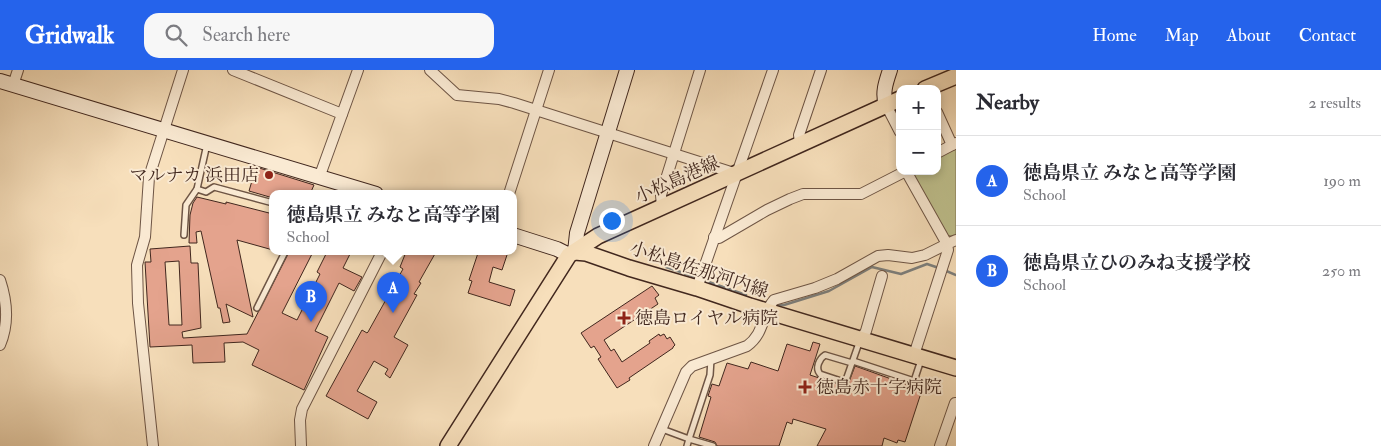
<!DOCTYPE html>
<html lang="en">
<head>
<meta charset="utf-8">
<style>
  body { margin:0; font-family:"IM FELL Double Pica","Noto Serif JP",serif; background:#f7f7f7; color:#2b2b33 }
  .controls { position:absolute; right:15px; top:15px; display:grid; overflow:hidden; border-radius:10px; box-shadow:0 2px 8px #0003 }
  .controls button { width:45px; height:45px; display:grid; place-items:center; padding:0; border:0; border-bottom:1px solid #e1e1e2; background:#fff; color:#2b2b33; font:25px sans-serif }
  .you { position:absolute; left:611px; top:150px; width:18px; height:18px; margin:-12px; border:4px solid #fff; border-radius:50%; background:#1a73e8; box-shadow:0 0 0 8px #1a73e833 }
  .badge { display:grid; place-items:center; width:32px; height:32px; border-radius:50%; background:#2563eb; color:#fff; font-size:16px; font-weight:700 }
  .pin { position:absolute; translate:-50% -41px; filter:drop-shadow(0 1px 2px #0008) }
  .pin::after { content:''; position:absolute; top:26px; width:18px; height:15px; background:inherit; clip-path:polygon(0 0,100% 0,50% 100%) }
  .popup { position:absolute; left:269px; top:120px; width:248px; height:65px; box-sizing:border-box; display:grid; place-content:center; border-radius:10px; background:#fff; filter:drop-shadow(0 1px 4px #0005); font-size:16px; white-space:nowrap; color:#7c7c81 }
  .popup b { font-size:19px; color:#2b2b33 }
  .popup::after { content:''; position:absolute; left:50%; top:100%; margin-left:-10px; border:10px solid transparent; border-top-color:#fff }
  .list { margin:0; padding:0; list-style:none }
  h2 { display:flex; justify-content:space-between; align-items:center; height:65px; margin:0; padding:0 20px; font-size:21px }
  h2 small { font-size:16px; font-weight:400; color:#7c7c81 }
  .list li { display:grid; grid-template-columns:32px 1fr auto; gap:15px; align-items:center; box-sizing:border-box; height:90px; padding:0 20px; border-top:1px solid #e1e1e2 }
  .list b { display:block; font-size:19px; white-space:nowrap }
  .list p { margin:0; font-size:16px; white-space:nowrap; color:#7c7c81 }
  .list em { font-size:16px; font-style:normal; color:#7c7c81 }
  .icon { flex:none; width:28px; height:28px; fill:none; stroke:currentColor; stroke-width:2; stroke-linecap:round; stroke-linejoin:round }
  .map { position:relative; flex:none; width:956px; height:376px; overflow:hidden }
  header { display:flex; align-items:center; gap:30px; box-sizing:border-box; height:70px; padding:0 25px; background:#2563eb; color:#fff }
  header strong { font-size:24px }
  nav { display:flex; gap:28px; margin-inline-start:auto; font-size:18px }
  .search { width:350px; height:45px; background:#f7f7f7; display:flex; align-items:center; gap:12px; box-sizing:border-box; padding:0 18px; border-radius:15px; color:#7c7c81; font-size:19px }
  main { display:flex }
  aside { flex:1; background:#fff }
  .map>svg:first-child { display:block }
  .green { fill:#bfc18e; stroke:#807456 }
  .lines { fill:none; stroke-linecap:round; stroke-linejoin:round }
  .stream { stroke:#7c7f7d; stroke-width:2.5 }
  .building { fill:#e4a38d; stroke:#41271e; fill-rule:evenodd }
  .lane-casing { stroke:#6e5545; stroke-width:8 }
  .street-casing { stroke:#6e5545; stroke-width:12 }
  .secondary-casing { stroke:#41271e; stroke-width:16 }
  .primary-casing { stroke:#41271e; stroke-width:18 }
  .lane { stroke:#faead3; stroke-width:5 }
  .street { stroke:#faead3; stroke-width:10 }
  .secondary { stroke:#faead3; stroke-width:14 }
  .primary { stroke:#f7dfbb; stroke-width:15 }
  .poi-dot { fill:#8f2418; stroke:#faead3; stroke-width:2 }
  .labels { text-anchor:middle; dominant-baseline:central; stroke-width:4; stroke-linejoin:round; paint-order:stroke }
  .poi-label { font-size:18px; fill:#41271e; stroke:#faead3; text-anchor:start }
  .street-label { font-size:18px; fill:#41271e; stroke:#faead3 }
</style>
</head>
<body>
<header>
<strong>Gridwalk</strong>
<div class="search"><svg class="icon" aria-label="search" viewBox="0 0 24 24"><circle cx="10" cy="10" r="6"/><path d="M15 15l6 6"/></svg>Search here</div>
<nav><a>Home</a><a>Map</a><a>About</a><a>Contact</a></nav>
</header>
<main>
<div class="map">
<svg width="956" height="376" viewBox="0 0 956 376">
  <rect width="100%" height="100%" fill="#f7dfbb"/>
  <filter id="stains"><feTurbulence type="fractalNoise" baseFrequency=".004" numOctaves="4"/><feColorMatrix values="0 0 0 0 .2 0 0 0 0 .09 0 0 0 0 .02 0 0 0 .5 -.17"/></filter>
  <radialGradient id="worn" r=".72"><stop offset=".6" stop-color="#630" stop-opacity="0"/><stop offset="1" stop-color="#630" stop-opacity=".3"/></radialGradient>
  <path class="green" d="M956 77V165L951 166 946 165 912 104 913 101H937V87Z"/>
  <g class="lines">
    <g class="stream">
      <path d="M666 197 698 208"/>
      <path d="M944 200 956 205"/>
      <path d="M703 210 746 225"/>
      <path d="M777 235H784L829 221 872 197 901 204 927 194 939 198"/>
    </g>
  </g>
  <g class="building">
    <path d="M256 97 314 115 310 124H273V128L249 121Z"/>
    <path d="M197 127 226 134V132L273 144V180L237 170 253 247 226 234 230 252 223 253 220 238H218L201 161 196 162 197 173H189L190 145 193 133Z"/>
    <path d="M190 176 191 193H198L201 258 182 262 183 268 247 264 289 182H313L282 243 297 250 320 204 317 202 327 182H351L343 198 362 207 354 221 339 213 315 261 328 267 304 320 252 295 259 280 243 272 224 273 225 292 193 293 192 275 150 277 145 192H151L150 179ZM179 191 182 255H169L165 192Z"/>
    <path d="M406 182H436L419 212 421 213 414 224 417 225 394 267 408 275 390 308 385 304 388 299 374 291 357 321 377 332 368 349 326 326 362 260 367 263 368 262 403 199 400 197Z"/>
    <path d="M482 182H508L502 200 493 197 489 212 515 220 510 236 468 223 472 211 469 210 478 183 481 184Z"/>
    <path d="M652 216 659 225 655 228 658 234 604 270 611 281 614 279 622 292 650 273 649 271 659 264 660 266 664 264 667 269 670 267 675 275 673 277V278L629 308 630 310 617 318 598 289 601 287 594 276 591 278 581 263Z"/>
    <path d="M813 272 820 274 810 305 847 317 855 296 922 320 905 372 898 370 897 373 884 368 882 376H817L826 359 793 349 792 354 787 352 779 376H717L715 372 699 367 711 327 708 326 712 314 719 316 727 293 748 299 751 292 778 301 787 274 810 281Z"/>
  </g>
  <g class="lines">
    <g class="lane-casing">
      <g id="lane">
        <path d="M197 119 206 122 214 117 273 133"/>
        <path d="M184 165 186 135 197 119 207 74"/>
        <path d="M257 238 285 182"/>
        <path d="M711 289 710 305 689 369 713 376"/>
        <path d="M853 291 914 311 921 290"/>
        <path d="M852 293 825 285C819 289 815 298 820 304L841 311 846 310 860 270"/>
        <path d="M662 359 689 369 687 376"/>
      </g>
    </g>
    <g class="street-casing">
      <g id="street">
        <path d="M233 0 342 44"/>
        <path d="M430 0 457 25 499 29 514 33 737 104"/>
        <path d="M13 15 18 0"/>
        <path d="M886 35 900 62"/>
        <path d="M937 42 952 75"/>
        <path d="M800 73 799 65 821 0"/>
        <path d="M937 83 956 73"/>
        <path d="M319 108 358 0"/>
        <path d="M509 124 549 0"/>
        <path d="M662 137 661 125 700 0"/>
        <path d="M714 167 719 168 767 140 790 129 803 124H861L906 101"/>
        <path d="M0 210C7 231 9 254 0 275"/>
        <path d="M697 218 773 0"/>
        <path d="M861 270 866 261 882 206"/>
        <path d="M914 285 948 180 947 174 956 170"/>
        <path d="M153 376 138 233 137 195 145 167 149 107 183 0"/>
        <path d="M301 376 300 350 302 339 382 182"/>
        <path d="M654 376 686 302 692 296 747 276C765 263 761 245 774 230L815 218 837 209 878 186 888 185 912 188 925 185 947 174 906 101"/>
        <path d="M940 376 955 333"/>
      </g>
    </g>
    <g class="secondary-casing">
      <g id="secondary">
        <path d="M0 11 376 124"/>
        <path d="M886 35C882 23 886 12 890 0"/>
        <path d="M513 165 557 179 569 185"/>
        <path d="M575 182 577 163 627 0"/>
      </g>
    </g>
    <g class="primary-casing">
      <g id="primary">
        <path d="M925 19 956 6"/>
        <path d="M575 182 586 183 629 198 697 218 750 236 956 298"/>
        <path d="M448 376 569 185 598 166 900 29"/>
      </g>
    </g>
    <use href="#lane" class="lane"/>
    <use href="#street" class="street"/>
    <use href="#secondary" class="secondary"/>
    <use href="#primary" class="primary"/>
  </g>
  <g class="poi-dot">
    <circle cx="269" cy="105" r="5"/>
    <path d="M621.5 240.5h5v5h5v5h-5v5h-5v-5h-5v-5h5z"/>
    <path d="M802.5 309.5h5v5h5v5h-5v5h-5v-5h-5v-5h5z"/>
  </g>
  <g class="labels">
    <g class="poi-label">
      <text x="259" y="105" text-anchor="end">マルナカ 浜田店</text>
      <text x="635" y="248">徳島ロイヤル病院</text>
      <text x="816" y="317">徳島赤十字病院</text>
    </g>
    <g class="street-label">
      <text transform="translate(677 110) rotate(-24)">小松島港線</text>
      <text transform="translate(699 200) rotate(18)">小松島佐那河内線</text>
    </g>
  </g>
  <rect width="100%" height="100%" filter="url(#stains)"/>
  <rect width="100%" height="100%" fill="url(#worn)"/>
</svg>
<div class="controls">
<button>+</button>
<button>−</button>
</div>
<div class="you"></div>
<div class="pin badge" style="left:393px;top:243px">A</div>
<div class="popup"><b>徳島県立 みなと高等学園</b>School</div>
<div class="pin badge" style="left:311px;top:252px">B</div>
</div>
<aside>
<h2>Nearby<small>2 results</small></h2>
<ul class="list">
<li><span class="badge">A</span><div><b>徳島県立 みなと高等学園</b><p>School</p></div><em>190 m</em></li>
<li><span class="badge">B</span><div><b>徳島県立ひのみね支援学校</b><p>School</p></div><em>250 m</em></li>
</ul>
</aside>
</main>
</body>
</html>
